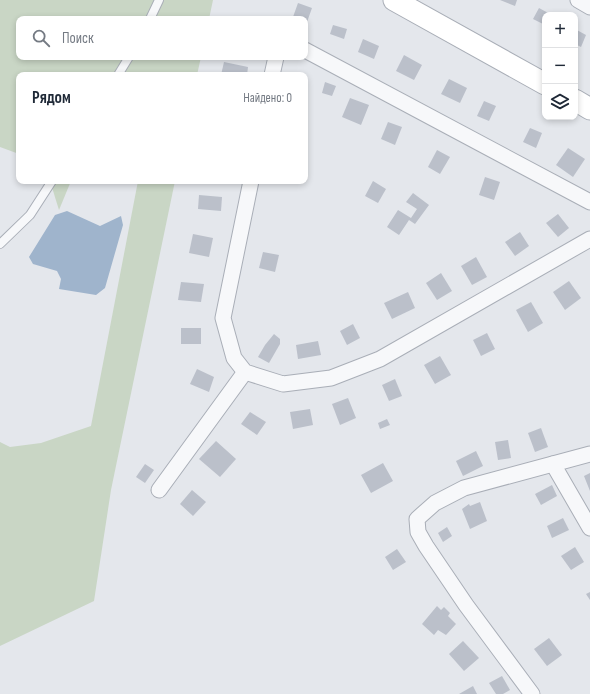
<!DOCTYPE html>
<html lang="ru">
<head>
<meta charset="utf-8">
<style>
  body { margin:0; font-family:"Sofia Sans Condensed",sans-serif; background:#f2f2f3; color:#1f2937 }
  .controls { position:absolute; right:12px; top:12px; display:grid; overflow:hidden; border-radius:8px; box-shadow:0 2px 6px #0003 }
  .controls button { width:36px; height:36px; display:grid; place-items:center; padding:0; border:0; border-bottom:1px solid #e0e1e3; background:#fff; color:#1f2937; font:20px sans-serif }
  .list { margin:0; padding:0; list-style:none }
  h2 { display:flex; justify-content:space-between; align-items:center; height:52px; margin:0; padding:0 16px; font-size:17px }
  h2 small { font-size:13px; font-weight:400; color:#747a83 }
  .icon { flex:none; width:22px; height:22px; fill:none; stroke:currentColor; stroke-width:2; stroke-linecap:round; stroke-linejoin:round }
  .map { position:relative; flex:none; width:590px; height:694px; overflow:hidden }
  .search { position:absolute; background:#fff; box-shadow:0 2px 6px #0003; left:16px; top:16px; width:292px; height:44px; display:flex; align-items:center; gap:10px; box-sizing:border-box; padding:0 14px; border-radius:8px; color:#747a83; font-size:15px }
  .panel { position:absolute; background:#fff; box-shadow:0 2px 6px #0003; left:16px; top:72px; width:292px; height:112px; border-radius:8px }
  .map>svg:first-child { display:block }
  .green { fill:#c9d6c5 }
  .water { fill:#9fb4cc }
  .building { fill:#bbc0ca }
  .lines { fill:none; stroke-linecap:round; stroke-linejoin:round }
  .lane-casing { stroke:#a9aeb7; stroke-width:10 }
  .street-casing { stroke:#a9aeb7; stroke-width:17 }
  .secondary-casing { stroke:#a9aeb7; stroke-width:23 }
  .lane { stroke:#f7f8fa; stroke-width:8 }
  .street { stroke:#f7f8fa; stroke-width:15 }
  .secondary { stroke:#fff; stroke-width:21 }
</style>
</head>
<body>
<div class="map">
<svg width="590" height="694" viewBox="0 0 590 694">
  <rect width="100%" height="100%" fill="#e4e7ec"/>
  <g class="green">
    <path d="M0 0H213L209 19H19V57H201L197 75H19V154L0 147Z"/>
    <path d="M50 181H71L59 210Z"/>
    <path d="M138 181H175L111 490 94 601 0 646V442L10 447 41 443 91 426Z"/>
  </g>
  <path class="water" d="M67 211 100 226 121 216 123 225 105 288 96 295 59 289 61 279 57 271 33 264 29 257 55 215Z"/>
  <g class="building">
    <path d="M500 0H517L515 6Z"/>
    <path d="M298 3 312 8 307 22 305 19 293 17Z"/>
    <path d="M539 8 552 15H545V25L533 19Z"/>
    <path d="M333 25 347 29 344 39 330 34Z"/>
    <path d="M575 29 586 35 581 47 575 44Z"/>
    <path d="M363 39 379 46 374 59 358 52Z"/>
    <path d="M404 55 422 65 414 80 396 71Z"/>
    <path d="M224 62 248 67 247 75H221Z"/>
    <path d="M292 72 303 74V75H291Z"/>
    <path d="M449 79 467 88 460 103 441 94Z"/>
    <path d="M325 82 336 86 332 96 322 93Z"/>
    <path d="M350 98 369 105 361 125 342 117Z"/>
    <path d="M484 101 496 106 489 121 477 116Z"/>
    <path d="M388 122 402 127 395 145 381 139Z"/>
    <path d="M530 128 542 133 536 148 523 142Z"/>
    <path d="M568 148 585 159 573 177 556 165Z"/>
    <path d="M437 150 450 157 440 174 428 167Z"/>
    <path d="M485 177 500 182 494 200 479 195Z"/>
    <path d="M373 181 386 189 378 203 365 196Z"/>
    <path d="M413 193 429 205 415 224 409 220 399 235 387 227 398 210 411 218 417 209 406 202Z"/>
    <path d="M199 195 222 197 221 211 198 209Z"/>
    <path d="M558 214 569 228 558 237 546 223Z"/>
    <path d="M520 232 529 246 515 256 505 242Z"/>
    <path d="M193 234 213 238 209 257 189 253Z"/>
    <path d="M263 252 279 255 275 272 259 268Z"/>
    <path d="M476 257 487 277 472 285 461 266Z"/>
    <path d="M441 273 452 291 437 300 426 283Z"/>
    <path d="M569 281 581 298 565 310 553 292Z"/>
    <path d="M181 282 204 284 201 302 178 300Z"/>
    <path d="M408 292 415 308 392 319 384 303Z"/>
    <path d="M531 302 543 323 528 332 516 310Z"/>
    <path d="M353 324 360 338 347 345 340 331Z"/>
    <rect x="181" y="328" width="20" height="16"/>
    <path d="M487 333 495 349 481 356 473 340Z"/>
    <path d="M274 334 280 339V344L269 363 258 357 265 345Z"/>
    <path d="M318 341 321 355 298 359 296 345Z"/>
    <path d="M440 356 451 375 435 384 424 365Z"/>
    <path d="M197 369 214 377 209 392 190 384Z"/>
    <path d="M395 379 402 396 389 401 382 385Z"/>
    <path d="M348 398 356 418 340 425 332 404Z"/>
    <path d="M310 409 313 425 293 429 290 412Z"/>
    <path d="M250 412 266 422 257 435 241 424Z"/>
    <path d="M387 419 390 425 380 429 378 423Z"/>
    <path d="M541 428 548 447 535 452 528 433Z"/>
    <path d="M508 440 511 458 498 460 495 442Z"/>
    <path d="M216 441 236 459 220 477 199 459Z"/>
    <path d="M476 451 483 466 463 476 456 461Z"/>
    <path d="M383 463 393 481 371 493 361 475Z"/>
    <path d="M145 464 154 470 145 483 136 477Z"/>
    <path d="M590 473V491L584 476Z"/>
    <path d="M552 485 557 496 541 505 535 494Z"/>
    <path d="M192 490 206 502 193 516 180 504Z"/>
    <path d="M480 502 487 521 470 529 462 509 469 504 470 506Z"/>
    <path d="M563 518 569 530 552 538 547 526Z"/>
    <path d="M447 527 452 536 443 542 438 533Z"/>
    <path d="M575 547 584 562 571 570 561 556Z"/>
    <path d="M397 549 406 562 393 570 385 557Z"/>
    <path d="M590 592V600L586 594Z"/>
    <path d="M437 606 441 610 444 607 450 613 448 616 456 624 446 635 438 630 434 635 422 624Z"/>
    <path d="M549 638 562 655 547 666 534 649Z"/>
    <path d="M463 641 479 658 464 671 449 654Z"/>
    <path d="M502 676 510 690 503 694H496L489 683Z"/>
    <path d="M473 686 477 694H459Z"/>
  </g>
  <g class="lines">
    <g class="lane-casing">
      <g id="lane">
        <path d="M150 19 159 0"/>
        <path d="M118 75 129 57"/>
        <path d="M0 244 30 215 52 181"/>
      </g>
    </g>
    <g class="street-casing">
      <g id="street">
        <path d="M578 0 590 7"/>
        <path d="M305 50 590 202"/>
        <path d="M272 75 276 57"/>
        <path d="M251 181 223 318 234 358 245 372 283 384 331 378 380 359 590 239"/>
        <path d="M553 464 590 528"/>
        <path d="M159 490 245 372"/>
        <path d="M532 694 466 605 426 546 418 532 417 519 435 503 464 488 590 454"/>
      </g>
    </g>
    <g class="secondary-casing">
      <g id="secondary">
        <path d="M394 0 545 84"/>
        <path d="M575 100 590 109"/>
      </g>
    </g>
    <use href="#lane" class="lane"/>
    <use href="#street" class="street"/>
    <use href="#secondary" class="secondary"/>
  </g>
</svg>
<div class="controls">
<button>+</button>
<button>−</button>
<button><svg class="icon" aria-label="layers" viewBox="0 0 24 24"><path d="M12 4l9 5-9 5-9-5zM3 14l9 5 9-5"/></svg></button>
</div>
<div class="search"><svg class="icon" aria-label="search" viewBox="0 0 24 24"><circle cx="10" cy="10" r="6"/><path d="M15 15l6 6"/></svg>Поиск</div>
<section class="panel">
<h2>Рядом<small>Найдено: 0</small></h2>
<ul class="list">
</ul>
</section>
</div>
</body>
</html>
